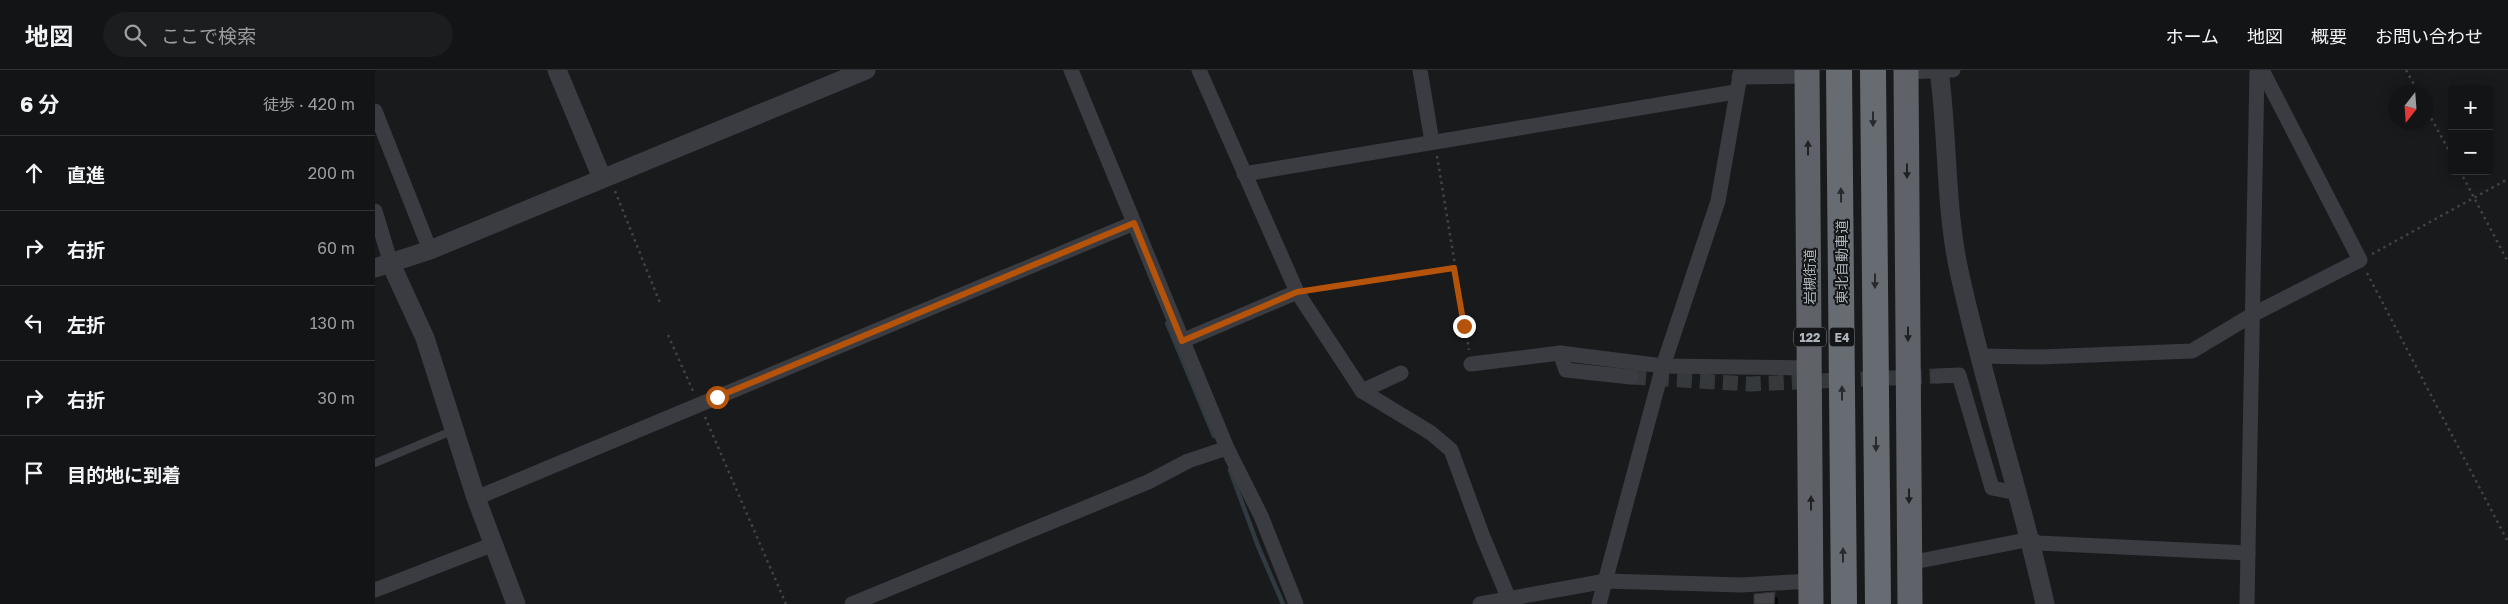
<!DOCTYPE html>
<html lang="ja">
<head>
<meta charset="utf-8">
<style>
  body { margin:0; font-family:"Golos Text","Noto Sans JP",sans-serif; background:#1c1d1e; color:#f1f3f6 }
  .controls { position:absolute; right:15px; top:15px; display:grid; overflow:hidden; border-radius:5px; box-shadow:0 2px 12px #0003 }
  .controls button { width:45px; height:45px; display:grid; place-items:center; padding:0; border:0; border-bottom:1px solid #323334; background:#131415; color:#f1f3f6; font:25px sans-serif }
  .compass { position:absolute; left:2013px; top:15px; width:45px; height:45px; border-radius:50%; background:#131415; box-shadow:0 2px 12px #0003; rotate:197deg }
  .stop { position:absolute; width:15px; height:15px; margin:-11px; border:4px solid #b45309; border-radius:50%; background:#fff }
  .stop.end { background:#b45309; border-color:#fff; box-shadow:0 1px 5px #0008 }
  .list { margin:0; padding:0; list-style:none }
  h2 { display:flex; justify-content:space-between; align-items:center; height:65px; margin:0; padding:0 20px; font-size:21px }
  h2 small { font-size:16px; font-weight:400; color:#9d9ea0 }
  .list li { display:grid; grid-template-columns:32px 1fr auto; gap:15px; align-items:center; box-sizing:border-box; height:75px; padding:0 20px; border-top:1px solid #323334 }
  .list b { display:block; font-size:19px; white-space:nowrap }
  .list em { font-size:16px; font-style:normal; color:#9d9ea0 }
  .icon { flex:none; width:28px; height:28px; fill:none; stroke:currentColor; stroke-width:2; stroke-linecap:round; stroke-linejoin:round }
  .map { position:relative; flex:none; width:2133px; height:534px; overflow:hidden }
  header { display:flex; align-items:center; gap:30px; box-sizing:border-box; height:70px; padding:0 25px; background:#131415; border-bottom:1px solid #323334 }
  header strong { font-size:24px }
  nav { display:flex; gap:28px; margin-inline-start:auto; font-size:18px }
  .search { width:350px; height:45px; background:#1c1d1e; display:flex; align-items:center; gap:12px; box-sizing:border-box; padding:0 18px; border-radius:28px; color:#9d9ea0; font-size:19px }
  main { display:flex }
  aside { flex:1; background:#131415 }
  .map>svg:first-child { display:block }
  .lines { fill:none; stroke-linecap:round; stroke-linejoin:round }
  .stream { stroke:#2f3b40; stroke-width:4.5 }
  .building { fill:#444549; stroke:#343438; filter:url(#shadow) }
  .minor-tunnel { stroke:#36393c; stroke-width:15; stroke-dasharray:15 8; stroke-linecap:butt }
  .path { stroke:#404348; stroke-width:2.5; stroke-dasharray:2.5 4; stroke-linecap:butt }
  .service { stroke:#3a3c41; stroke-width:8 }
  .minor { stroke:#3a3c41; stroke-width:15 }
  .tertiary { stroke:#3a3c41; stroke-width:19 }
  .trunk { stroke:#5f6269; stroke-width:25 }
  .motorway { stroke:#676b72; stroke-width:26 }
  .oneway { fill:#292a2e }
  .oneway2 { fill:#1f2123 }
  .route { stroke:#b45309; stroke-width:6 }
  .labels { text-anchor:middle; dominant-baseline:central; stroke-width:4; stroke-linejoin:round; paint-order:stroke }
  .shield { fill:#141517; stroke:#7e848a; stroke-width:1 }
  .shield-label { font-size:12px; font-weight:bold; fill:#acb3bb }
  .street-label { font-size:14px; fill:#acb3bb; stroke:#141517 }
</style>
</head>
<body>
<header>
<strong>地図</strong>
<div class="search"><svg class="icon" aria-label="search" viewBox="0 0 24 24"><circle cx="10" cy="10" r="6"/><path d="M15 15l6 6"/></svg>ここで検索</div>
<nav><a>ホーム</a><a>地図</a><a>概要</a><a>お問い合わせ</a></nav>
</header>
<main>
<aside>
<h2>6 分<small>徒歩 · 420 m</small></h2>
<ul class="list">
<li><svg class="icon" aria-label="ahead" viewBox="0 0 24 24"><path d="M12 20V5M6 11l6-6 6 6"/></svg><div><b>直進</b></div><em>200 m</em></li>
<li><svg class="icon" aria-label="right" viewBox="0 0 24 24"><path d="M7 20v-9h11M14 6l5 5-5 5"/></svg><div><b>右折</b></div><em>60 m</em></li>
<li><svg class="icon" aria-label="left" viewBox="0 0 24 24"><path d="M17 20v-9H6M10 6l-5 5 5 5"/></svg><div><b>左折</b></div><em>130 m</em></li>
<li><svg class="icon" aria-label="right" viewBox="0 0 24 24"><path d="M7 20v-9h11M14 6l5 5-5 5"/></svg><div><b>右折</b></div><em>30 m</em></li>
<li><svg class="icon" aria-label="arrive" viewBox="0 0 24 24"><path d="M6 21V4h12l-3 4 3 4H6"/></svg><div><b>目的地に到着</b></div></li>
</ul>
</aside>
<div class="map">
<svg width="2133" height="534" viewBox="0 0 2133 534">
  <defs>
    <filter id="shadow"><feDropShadow dx="3" dy="5.5" stdDeviation="0" flood-color="#0009"/></filter>
  </defs>
  <rect width="100%" height="100%" fill="#191a1c"/>
  <g class="lines">
    <g class="stream">
      <path d="M792 253 839 366"/>
      <path d="M855 400 883 476 908 534"/>
    </g>
  </g>
  <path class="building" d="M1400 522 1399 534H1379V524Z"/>
  <g class="lines">
    <path class="minor-tunnel" d="M1256 307 1375 314 1563 306"/>
    <g class="path">
      <path d="M2031 0 2043 22"/>
      <path d="M2050 37 2077 86"/>
      <path d="M1062 86 1094 280"/>
      <path d="M2085 101 2133 192"/>
      <path d="M240 121 285 233"/>
      <path d="M1997 184 2133 109"/>
      <path d="M1992 203 2133 472"/>
      <path d="M937 220 1079 198"/>
      <path d="M293 265 318 321"/>
      <path d="M330 347 411 534"/>
    </g>
    <path class="service" d="M0 393 79 360"/>
    <g class="minor">
      <path d="M696 0 852 378 886 446 921 534"/>
      <path d="M824 0 922 222 987 321 1056 363 1076 380 1108 467 1136 534"/>
      <path d="M1045 0 1057 72"/>
      <path d="M1531 2 1578 0"/>
      <path d="M1364 7 1432 6"/>
      <path d="M0 41 55 180"/>
      <path d="M869 104 1360 22"/>
      <path d="M0 141 16 194"/>
      <path d="M807 271 922 222"/>
      <path d="M1185 283 1191 300 1256 307"/>
      <path d="M1605 286 1666 287 1817 281 1877 245 1985 190 1887 0"/>
      <path d="M1096 294 1185 283 1288 296 1435 298"/>
      <path d="M1563 306 1584 305 1617 418 1642 423"/>
      <path d="M987 321 1026 303"/>
      <path d="M101 428 759 153"/>
      <path d="M1534 493 1656 469 1663 473 1873 483"/>
      <path d="M0 520 119 474"/>
      <path d="M477 534 773 412 813 391 852 378"/>
      <path d="M1105 534 1231 511 1366 515 1436 511"/>
      <path d="M1224 534 1288 296 1343 131 1366 0"/>
      <path d="M1872 534 1882 0"/>
    </g>
    <g class="tertiary">
      <path d="M182 0 227 108"/>
      <path d="M1564 0C1573 65 1570 132 1583 196 1607 310 1645 420 1670 534"/>
      <path d="M16 194 50 268 101 428 141 534"/>
      <path d="M0 198 55 180 491 0"/>
    </g>
    <g class="trunk">
      <path d="M1432 0 1436 534"/>
      <path d="M1531 0 1535 534"/>
    </g>
    <g class="motorway">
      <path d="M1464 0 1469 534"/>
      <path d="M1498 0 1503 534"/>
    </g>
  </g>
  <defs><path id="oneway-solid" d="M-6-.8H1V-3.2L6.5 0L1 3.2V.8H-6Z" transform="scale(1.25)"/></defs>
  <g class="oneway">
    <use href="#oneway-solid" transform="translate(1498 49) rotate(90)"/>
    <use href="#oneway-solid" transform="translate(1466 125) rotate(-91)"/>
    <use href="#oneway-solid" transform="translate(1500 211) rotate(90)"/>
    <use href="#oneway-solid" transform="translate(1467 323) rotate(-90)"/>
    <use href="#oneway-solid" transform="translate(1501 374) rotate(90)"/>
    <use href="#oneway-solid" transform="translate(1468 485) rotate(-90)"/>
  </g>
  <g class="oneway2">
    <use href="#oneway-solid" transform="translate(1433 78) rotate(-90)"/>
    <use href="#oneway-solid" transform="translate(1532 101) rotate(90)"/>
    <use href="#oneway-solid" transform="translate(1533 264) rotate(90)"/>
    <use href="#oneway-solid" transform="translate(1534 426) rotate(90)"/>
    <use href="#oneway-solid" transform="translate(1436 433) rotate(-90)"/>
  </g>
  <g class="lines">
    <path class="route" d="M342 327 759 153 807 271 922 222 1079 198 1089 256"/>
  </g>
  <g class="labels">
    <g class="shield">
      <rect x="1419" y="257.5" width="32" height="19" rx="4"/>
      <rect x="1454.5" y="257.5" width="25" height="19" rx="4"/>
    </g>
    <g class="shield-label">
      <text x="1435" y="267">122</text>
      <text x="1467" y="267">E4</text>
    </g>
    <g class="street-label">
      <text transform="translate(1466 192) rotate(-90)">東北自動車道</text>
      <text transform="translate(1434 207) rotate(-90)">岩槻街道</text>
    </g>
  </g>
</svg>
<div class="controls">
<button>+</button>
<button>−</button>
</div>
<svg class="compass" viewBox="-18 -18 36 36"><path d="M0-13l5 13h-10z" fill="#e53935"/><path d="M0 13l5-13h-10z" fill="#9d9ea0"/></svg>
<div class="stop" style="left:342px;top:327px"></div>
<div class="stop end" style="left:1089px;top:256px"></div>
</div>
</main>
</body>
</html>
